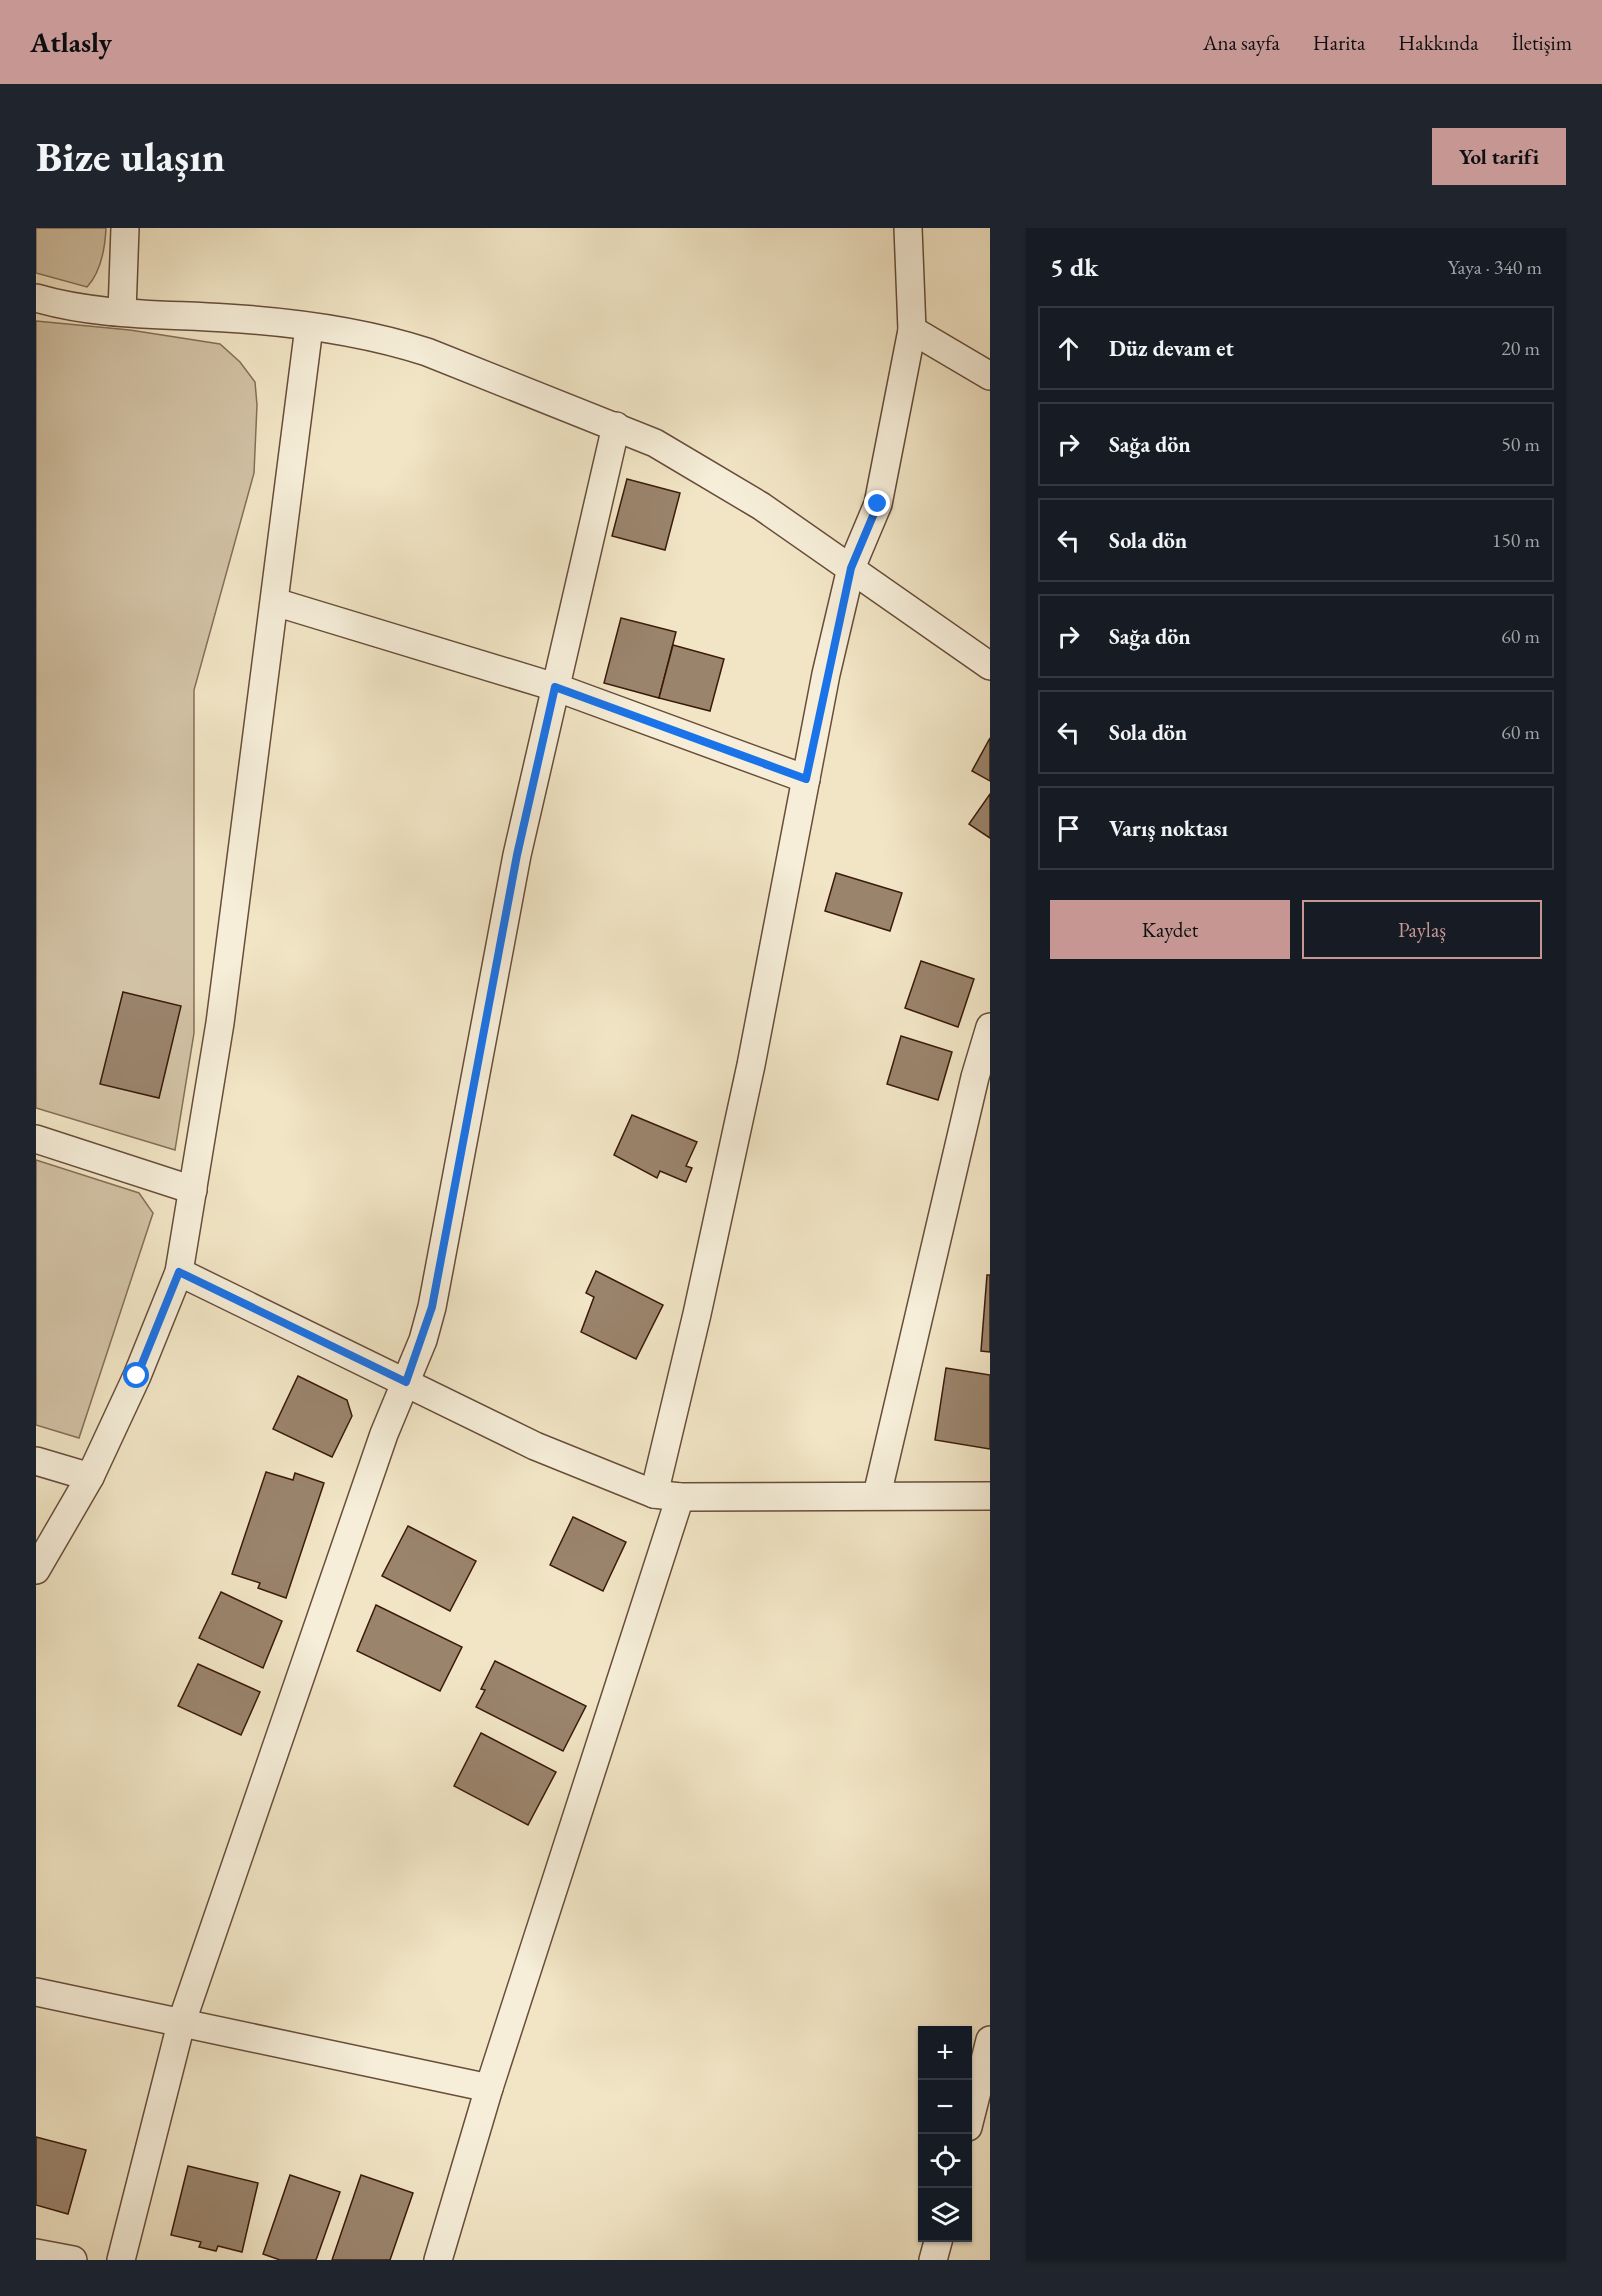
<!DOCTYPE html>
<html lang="tr">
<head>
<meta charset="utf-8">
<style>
  body { margin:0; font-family:"EB Garamond",serif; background:#20242c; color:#f1f3f6 }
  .controls { position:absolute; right:18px; bottom:18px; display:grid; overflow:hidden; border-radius:0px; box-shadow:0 2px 4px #0004 }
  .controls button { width:54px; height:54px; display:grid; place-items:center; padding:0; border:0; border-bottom:2px solid #363941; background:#171b24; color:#f1f3f6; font:30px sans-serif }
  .stop { position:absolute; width:18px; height:18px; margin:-14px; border:4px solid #1a73e8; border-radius:50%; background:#fff }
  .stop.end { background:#1a73e8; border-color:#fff; box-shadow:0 2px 6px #0008 }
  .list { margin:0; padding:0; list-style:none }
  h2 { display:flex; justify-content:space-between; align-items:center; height:78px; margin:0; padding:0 24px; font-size:26px }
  h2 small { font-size:20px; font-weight:400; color:#9ea1a6 }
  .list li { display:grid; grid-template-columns:39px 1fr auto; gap:18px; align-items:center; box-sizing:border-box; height:84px; margin:0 12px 12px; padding:0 12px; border:2px solid #363941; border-radius:0px }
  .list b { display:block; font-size:22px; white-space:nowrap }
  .list em { font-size:20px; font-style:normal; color:#9ea1a6 }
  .actions { display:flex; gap:12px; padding:18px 24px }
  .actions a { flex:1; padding:14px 0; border:2px solid #c59692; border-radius:0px; text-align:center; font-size:21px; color:#c59692 }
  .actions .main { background:#c59692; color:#111 }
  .icon { flex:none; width:33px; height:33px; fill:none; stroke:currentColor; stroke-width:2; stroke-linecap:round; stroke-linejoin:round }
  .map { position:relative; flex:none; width:954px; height:2032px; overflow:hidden; border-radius:0px }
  header { display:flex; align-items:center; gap:36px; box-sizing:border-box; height:84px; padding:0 30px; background:#c59692; color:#111 }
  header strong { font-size:28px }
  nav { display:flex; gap:33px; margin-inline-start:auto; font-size:21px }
  .intro { display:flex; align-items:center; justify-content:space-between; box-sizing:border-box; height:144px; padding:0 36px }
  h1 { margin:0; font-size:42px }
  .button { padding:15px 27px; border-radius:0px; background:#c59692; color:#111; font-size:21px; font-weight:700 }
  main { display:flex; gap:36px; padding:0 36px }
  aside { flex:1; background:#171b24; border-radius:0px; box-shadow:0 2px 4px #0004 }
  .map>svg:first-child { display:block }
  .green { fill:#d2c2a5; stroke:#866e58; stroke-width:1.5 }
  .building { fill:#9a846c; stroke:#3b1a0b; stroke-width:1.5 }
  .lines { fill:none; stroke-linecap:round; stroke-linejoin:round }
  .minor-casing { stroke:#684d3a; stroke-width:30 }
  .minor { stroke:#f6eed9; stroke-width:27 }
  .route { stroke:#1a73e8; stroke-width:8 }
</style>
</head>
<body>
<header>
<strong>Atlasly</strong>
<nav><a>Ana sayfa</a><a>Harita</a><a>Hakkında</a><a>İletişim</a></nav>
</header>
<div class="intro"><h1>Bize ulaşın</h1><a class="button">Yol tarifi</a></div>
<main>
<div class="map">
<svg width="954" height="2032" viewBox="0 0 954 2032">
  <rect width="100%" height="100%" fill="#f1e5c5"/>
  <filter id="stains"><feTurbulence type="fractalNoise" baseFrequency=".00333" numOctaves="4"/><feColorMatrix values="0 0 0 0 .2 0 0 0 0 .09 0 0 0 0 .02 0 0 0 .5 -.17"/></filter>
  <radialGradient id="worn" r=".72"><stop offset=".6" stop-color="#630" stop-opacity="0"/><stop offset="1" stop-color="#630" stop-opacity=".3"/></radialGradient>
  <g class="green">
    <path d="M0 0H70C69 21 65 44 51 59L0 45Z"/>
    <path d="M0 93 94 102 184 116 204 134 219 154 221 177 218 245 158 462V805L139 922 0 880Z"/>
    <path d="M0 932 103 965 117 985 43 1210 0 1197Z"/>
  </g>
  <g class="building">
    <path d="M591 251 644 265 629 322 576 308Z"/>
    <path d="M585 390 640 404 623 470 568 455Z"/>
    <path d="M637 417 688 431 674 483 623 470Z"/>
    <path d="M954 510V553L936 543Z"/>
    <path d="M954 566V610L933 596Z"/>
    <path d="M800 645 866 665 854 703 789 683Z"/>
    <path d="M885 733 938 751 922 799 869 780Z"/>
    <path d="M87 764 145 778 123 870 64 856Z"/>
    <path d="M865 808 916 824 902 872 851 856Z"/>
    <path d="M596 887 661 914 650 938 656 940 650 954 624 943 621 950 578 927Z"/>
    <path d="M560 1043 627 1077 600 1131 545 1104 558 1069 550 1065Z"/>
    <path d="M951 1047H954V1124L945 1123Z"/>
    <path d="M910 1140 954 1147V1221L899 1212Z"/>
    <path d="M262 1148 311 1172 316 1188 296 1229 237 1201Z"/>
    <path d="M230 1244 257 1252 259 1245 288 1255 250 1370 222 1360 224 1355 196 1346Z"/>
    <path d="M537 1289 590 1314 567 1363 514 1337Z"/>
    <path d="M372 1298 440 1333 414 1383 346 1348Z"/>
    <path d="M185 1364 246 1393 227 1440 163 1410Z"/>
    <path d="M340 1377 426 1419 404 1463 321 1423Z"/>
    <path d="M459 1433 550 1478 527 1523 440 1479 449 1462 445 1461Z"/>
    <path d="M162 1436 224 1464 205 1507 142 1478Z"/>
    <path d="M445 1505 520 1544 492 1597 418 1558Z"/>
    <path d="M0 1909 50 1922 32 1986 0 1977Z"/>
    <path d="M152 1938 222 1955 206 2024 182 2018 180 2023 163 2019 165 2014 135 2007Z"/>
    <path d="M254 1947 304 1964 280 2032H244L227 2026Z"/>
    <path d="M325 1947 377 1965 354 2032H296Z"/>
  </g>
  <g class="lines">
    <g class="minor-casing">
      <g id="minor">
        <path d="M0 70C61 88 127 86 190 90 258 94 326 103 391 124L619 215 725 278 954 438"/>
        <path d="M86 84 89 0"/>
        <path d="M876 102 954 148"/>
        <path d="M239 374 519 459 770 551"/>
        <path d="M0 911 157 962"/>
        <path d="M143 1044 499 1218 618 1266 644 1269 954 1268"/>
        <path d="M0 1233 54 1249"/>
        <path d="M618 1266 661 1086 715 837 790 446 815 340 842 276 876 102 872 0"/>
        <path d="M841 1267 939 849 954 799"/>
        <path d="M0 1342 54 1249 101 1148 143 1044 184 795 273 99"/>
        <path d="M0 1764 453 1860"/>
        <path d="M932 1899 954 1812"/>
        <path d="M0 2025 37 2032"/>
        <path d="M85 2032 145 1796 348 1206 387 1112 396 1079 481 627 580 198"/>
        <path d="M402 2032 453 1860 644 1269"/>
        <path d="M897 2032 903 2010"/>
      </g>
    </g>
    <use href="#minor" class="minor"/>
  </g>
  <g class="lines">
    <path class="route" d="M101 1148 143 1044 370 1154 396 1079 481 627 519 459 770 551 815 340 842 276"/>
  </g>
  <rect width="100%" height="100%" filter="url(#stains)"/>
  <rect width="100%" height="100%" fill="url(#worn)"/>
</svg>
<div class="controls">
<button>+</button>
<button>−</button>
<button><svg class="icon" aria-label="locate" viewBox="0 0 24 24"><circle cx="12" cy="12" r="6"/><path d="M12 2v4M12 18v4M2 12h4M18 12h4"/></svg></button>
<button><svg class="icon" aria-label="layers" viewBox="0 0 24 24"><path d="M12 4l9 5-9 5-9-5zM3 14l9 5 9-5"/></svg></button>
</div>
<div class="stop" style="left:101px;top:1148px"></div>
<div class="stop end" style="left:842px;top:276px"></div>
</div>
<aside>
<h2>5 dk<small>Yaya · 340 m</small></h2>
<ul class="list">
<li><svg class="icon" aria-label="ahead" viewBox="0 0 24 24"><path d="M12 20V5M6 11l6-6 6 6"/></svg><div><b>Düz devam et</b></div><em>20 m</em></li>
<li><svg class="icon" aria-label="right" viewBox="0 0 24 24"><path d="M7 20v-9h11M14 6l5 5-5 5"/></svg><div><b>Sağa dön</b></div><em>50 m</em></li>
<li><svg class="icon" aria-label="left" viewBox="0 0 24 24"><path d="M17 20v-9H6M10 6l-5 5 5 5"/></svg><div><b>Sola dön</b></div><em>150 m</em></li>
<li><svg class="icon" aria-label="right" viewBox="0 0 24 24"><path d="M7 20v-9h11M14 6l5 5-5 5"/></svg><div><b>Sağa dön</b></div><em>60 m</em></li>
<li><svg class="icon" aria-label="left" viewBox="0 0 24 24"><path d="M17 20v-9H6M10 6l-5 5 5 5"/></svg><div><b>Sola dön</b></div><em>60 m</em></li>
<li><svg class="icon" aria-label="arrive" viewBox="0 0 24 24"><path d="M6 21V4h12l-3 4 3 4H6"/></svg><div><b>Varış noktası</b></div></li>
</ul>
<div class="actions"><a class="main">Kaydet</a><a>Paylaş</a></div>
</aside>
</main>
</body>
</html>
